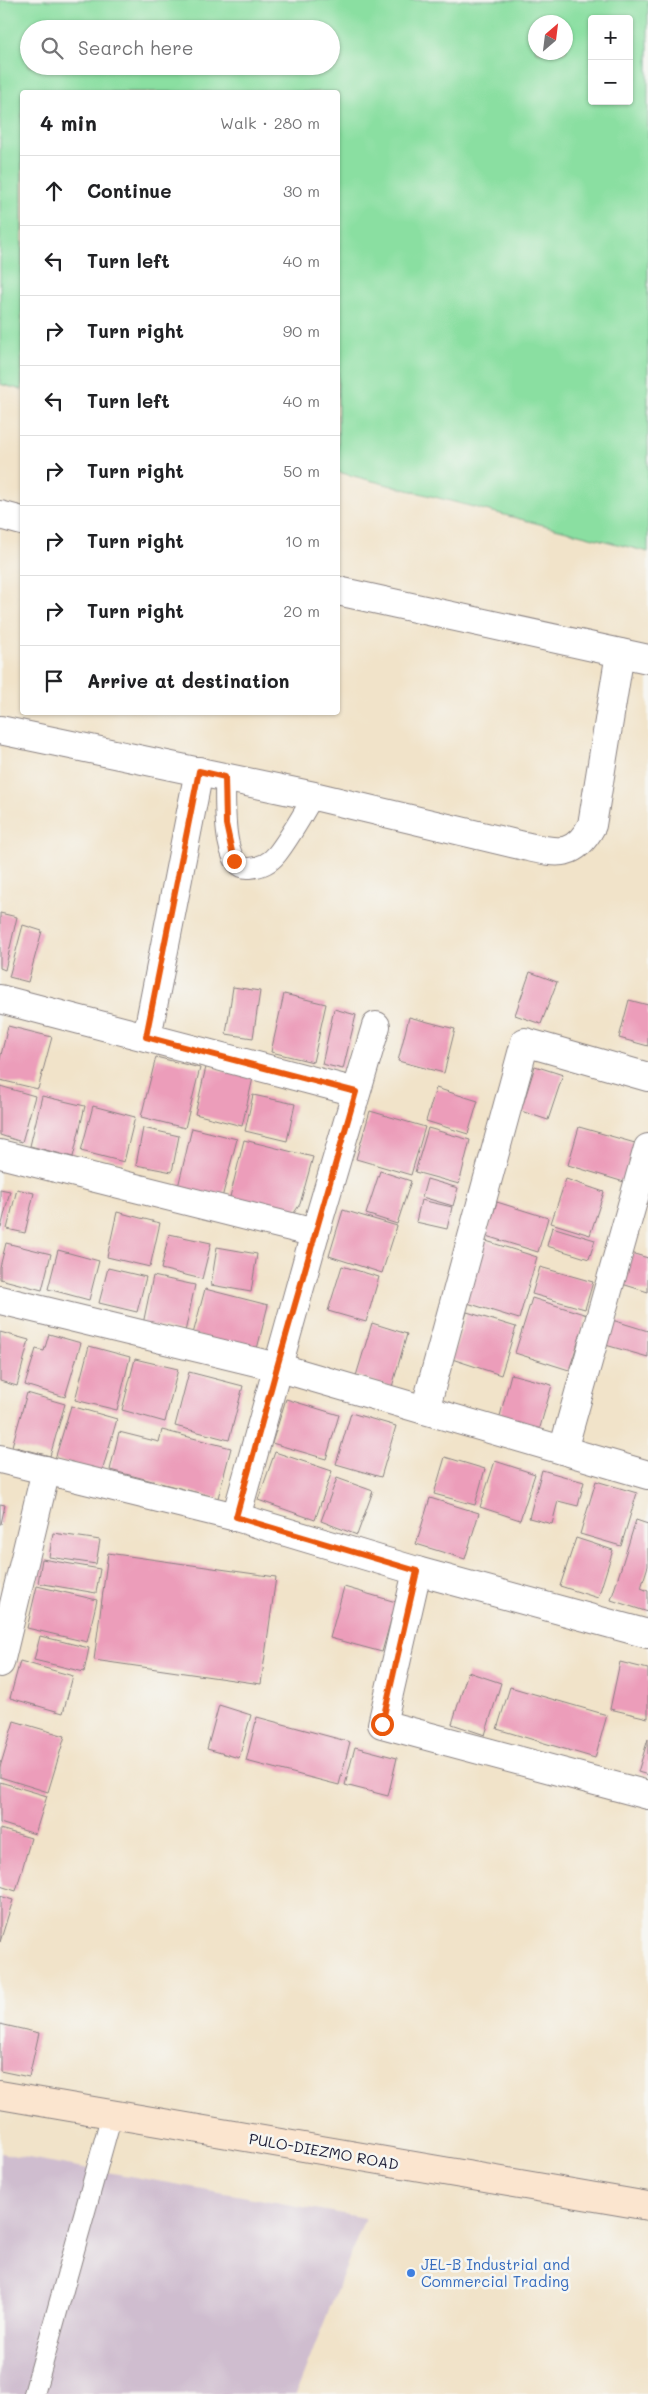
<!DOCTYPE html>
<html lang="en">
<head>
<meta charset="utf-8">
<style>
  body { margin:0; font-family:Mali,sans-serif; background:#f6f6f6; color:#202124 }
  .controls { position:absolute; right:15px; top:15px; display:grid; overflow:hidden; border-radius:5px; box-shadow:0 1px 4px #0004 }
  .controls button { width:45px; height:45px; display:grid; place-items:center; padding:0; border:0; border-bottom:1px solid #e0e0e0; background:#fff; color:#202124; font:25px sans-serif }
  .compass { position:absolute; left:528px; top:15px; width:45px; height:45px; border-radius:50%; background:#fff; box-shadow:0 1px 4px #0004; rotate:28deg }
  .stop { position:absolute; width:15px; height:15px; margin:-11px; border:4px solid #ea580c; border-radius:50%; background:#fff }
  .stop.end { background:#ea580c; border-color:#fff; box-shadow:0 1px 5px #0008 }
  .list { margin:0; padding:0; list-style:none }
  h2 { display:flex; justify-content:space-between; align-items:center; height:65px; margin:0; padding:0 20px; font-size:21px }
  h2 small { font-size:16px; font-weight:400; color:#757577 }
  .list li { display:grid; grid-template-columns:32px 1fr auto; gap:15px; align-items:center; box-sizing:border-box; height:70px; padding:0 20px; border-top:1px solid #e0e0e0 }
  .list b { display:block; font-size:19px; white-space:nowrap }
  .list em { font-size:16px; font-style:normal; color:#757577 }
  .icon { flex:none; width:28px; height:28px; fill:none; stroke:currentColor; stroke-width:2; stroke-linecap:round; stroke-linejoin:round }
  .map { position:relative; flex:none; width:648px; height:2394px; overflow:hidden }
  .search { position:absolute; background:#fff; box-shadow:0 1px 4px #0004; left:20px; top:20px; width:320px; height:55px; display:flex; align-items:center; gap:12px; box-sizing:border-box; padding:0 18px; border-radius:28px; color:#757577; font-size:19px }
  .panel { position:absolute; background:#fff; box-shadow:0 1px 4px #0004; left:20px; top:90px; width:320px; height:625px; border-radius:5px }
  .map>svg:first-child { display:block }
  .industrial { fill:#cfbdcf }
  .green { fill:#8adfa1; stroke:#56806e; fill-rule:evenodd }
  .building { fill:#ec9dba }
  .lines { fill:none; stroke-linecap:round; stroke-linejoin:round }
  .lane-casing { stroke:#8a8282; stroke-width:22 }
  .street-casing { stroke:#8a8282; stroke-width:30 }
  .secondary-casing { stroke:#8a8282; stroke-width:30 }
  .lane { stroke:#fff; stroke-width:20 }
  .street { stroke:#fff; stroke-width:28 }
  .secondary { stroke:#fbe5cf; stroke-width:28 }
  .route { stroke:#ea580c; stroke-width:6 }
  .shop-dot { fill:#3f7fe0; stroke:#f6f6f2; stroke-width:2 }
  .labels { text-anchor:middle; dominant-baseline:central; stroke-width:5; stroke-linejoin:round; paint-order:stroke }
  .street-label { font-size:15px; fill:#22223b; stroke:#f6f6f2 }
  .shop-label { font-size:15px; fill:#366cbe; stroke:#f6f6f2; text-anchor:start }
</style>
</head>
<body>
<div class="map">
<svg width="648" height="2394" viewBox="0 0 648 2394">
  <rect width="100%" height="100%" fill="#f6f6f2"/>
  <filter id="ink" filterUnits="userSpaceOnUse"><feTurbulence type="fractalNoise" baseFrequency=".02" numOctaves="2"/><feDisplacementMap in="SourceGraphic" scale="10" xChannelSelector="R" yChannelSelector="G"/><feConvolveMatrix kernelMatrix="1 2 1 2 8 2 1 2 1" color-interpolation-filters="sRGB"/></filter>
  <filter id="wash" filterUnits="userSpaceOnUse"><feTurbulence type="fractalNoise" baseFrequency=".0096" numOctaves="4" result="noise"/><feDisplacementMap in="SourceGraphic" scale="20" xChannelSelector="R" yChannelSelector="G"/><feGaussianBlur stdDeviation="1.12" result="paint"/><feColorMatrix in="noise" values="0 0 0 0 0 0 0 0 0 0 0 0 0 0 0 0 0 1.4 0 .05"/><feComposite in="paint" operator="in"/></filter>
  <g filter="url(#wash)">
    <rect width="100%" height="100%" fill="#f1e3c9"/>
    <path class="industrial" d="M0 2153 365 2218 296 2394H0Z"/>
    <path class="green" d="M0 0H648V552L338 472V92H22V390L0 384ZM592 19H629V101H592ZM536 22H566V52H536ZM29 29H331V66H29Z"/>
    <g id="blocks">
      <g class="building">
        <path d="M0 913 17 917 5 970 0 968Z"/>
        <path d="M23 925 42 931 28 982 9 977Z"/>
        <path d="M530 972 557 982 541 1024 515 1015Z"/>
        <path d="M233 987 260 991 253 1038 226 1034Z"/>
        <path d="M284 994 326 1004 313 1062 271 1052Z"/>
        <path d="M629 1000 648 1005V1046L619 1038Z"/>
        <path d="M334 1009 356 1015 343 1069 322 1064Z"/>
        <path d="M409 1017 455 1029 444 1073 398 1061Z"/>
        <path d="M8 1026 52 1037 38 1089 0 1080V1059Z"/>
        <path d="M156 1057 200 1068 185 1128 141 1117Z"/>
        <path d="M535 1066 563 1075 548 1120 521 1111Z"/>
        <path d="M206 1067 253 1078 242 1126 195 1114Z"/>
        <path d="M0 1086 35 1096 22 1142 0 1135Z"/>
        <path d="M436 1088 478 1101 468 1134 426 1121Z"/>
        <path d="M253 1095 295 1104 287 1141 245 1131Z"/>
        <path d="M42 1096 85 1106 73 1157 30 1146Z"/>
        <path d="M93 1106 135 1117 124 1162 81 1151Z"/>
        <path d="M370 1111 425 1127 411 1175 356 1159Z"/>
        <path d="M579 1127 635 1143 624 1182 568 1165Z"/>
        <path d="M143 1128 179 1136 172 1172 136 1165Z"/>
        <path d="M192 1128 237 1139 222 1198 178 1187Z"/>
        <path d="M428 1128 470 1140 459 1184 415 1172Z"/>
        <path d="M244 1140 313 1157 300 1204 294 1213 284 1214 229 1201Z"/>
        <path d="M380 1171 411 1181 397 1224 366 1214Z"/>
        <path d="M427 1179 458 1188 453 1206 422 1197Z"/>
        <path d="M566 1179 604 1192 590 1235 551 1223Z"/>
        <path d="M0 1189 10 1191 1 1228H0Z"/>
        <path d="M17 1189 34 1193 25 1233 7 1229Z"/>
        <path d="M421 1200 452 1207 447 1229 416 1222Z"/>
        <path d="M497 1202 548 1218 538 1252 486 1236Z"/>
        <path d="M343 1210 397 1226 382 1273 329 1256Z"/>
        <path d="M117 1212 160 1223 150 1267 107 1257Z"/>
        <path d="M552 1227 595 1240 589 1259 547 1246Z"/>
        <path d="M169 1234 211 1243 202 1279 161 1269Z"/>
        <path d="M483 1240 537 1257 519 1319 464 1302Z"/>
        <path d="M6 1243 51 1254 42 1290 0 1279V1267Z"/>
        <path d="M217 1247 257 1254 251 1292 211 1285Z"/>
        <path d="M58 1250 99 1261 89 1300 48 1289Z"/>
        <path d="M631 1253 648 1258V1292L622 1284Z"/>
        <path d="M342 1266 379 1277 366 1322 328 1311Z"/>
        <path d="M540 1267 593 1282 585 1309 532 1294Z"/>
        <path d="M108 1268 146 1277 137 1312 99 1303Z"/>
        <path d="M153 1276 195 1285 185 1332 143 1324Z"/>
        <path d="M205 1289 268 1305 256 1353 193 1334Z"/>
        <path d="M532 1298 587 1315 569 1370 515 1353Z"/>
        <path d="M467 1312 516 1327 501 1375 452 1359Z"/>
        <path d="M609 1319 648 1331V1357L602 1344Z"/>
        <path d="M372 1323 407 1334 392 1387 356 1376Z"/>
        <path d="M0 1332 29 1340 17 1386 0 1381Z"/>
        <path d="M49 1334 81 1343 65 1397 25 1385 36 1349 44 1351Z"/>
        <path d="M89 1346 130 1357 117 1410 75 1400Z"/>
        <path d="M135 1359 178 1369 165 1422 122 1410Z"/>
        <path d="M189 1372 243 1386 229 1440 175 1426Z"/>
        <path d="M511 1374 552 1385 539 1431 499 1420Z"/>
        <path d="M27 1393 65 1404 50 1456 12 1446Z"/>
        <path d="M286 1399 339 1415 326 1459 272 1443Z"/>
        <path d="M71 1406 117 1419 102 1472 55 1459Z"/>
        <path d="M351 1413 396 1426 381 1477 336 1464Z"/>
        <path d="M162 1430 231 1448 218 1498 110 1470 119 1432 159 1442Z"/>
        <path d="M275 1452 332 1471 315 1520 258 1500Z"/>
        <path d="M445 1457 485 1469 475 1505 434 1494Z"/>
        <path d="M495 1461 535 1474 520 1520 480 1507Z"/>
        <path d="M542 1470 584 1482 578 1506 558 1501 552 1524 529 1518Z"/>
        <path d="M337 1478 373 1491 357 1535 321 1521Z"/>
        <path d="M596 1481 637 1493 621 1546 580 1534Z"/>
        <path d="M430 1498 479 1513 465 1559 416 1544Z"/>
        <path d="M0 1504 5 1505 1 1524H0Z"/>
        <path d="M636 1520 648 1524V1566L641 1588 648 1591V1612L611 1600Z"/>
        <path d="M53 1533 100 1540 96 1564 49 1557Z"/>
        <path d="M576 1538 613 1550 598 1598 560 1586Z"/>
        <path d="M108 1553 276 1577 261 1684 94 1660Z"/>
        <path d="M42 1559 100 1569 96 1593 38 1583Z"/>
        <path d="M37 1586 97 1600 87 1642 27 1628Z"/>
        <path d="M344 1587 396 1602 382 1652 330 1638Z"/>
        <path d="M40 1636 89 1648 84 1672 34 1660Z"/>
        <path d="M20 1661 73 1676 63 1713 10 1698Z"/>
        <path d="M620 1662 648 1669V1718L610 1709Z"/>
        <path d="M468 1672 501 1683 485 1735 452 1724Z"/>
        <path d="M510 1687 607 1715 595 1758 497 1729Z"/>
        <path d="M219 1705 251 1715 239 1758 207 1749Z"/>
        <path d="M257 1717 350 1742 339 1785 246 1761Z"/>
        <path d="M14 1721 65 1736 48 1792 0 1777V1767Z"/>
        <path d="M648 1739V1775L638 1772Z"/>
        <path d="M355 1747 397 1758 388 1796 345 1785Z"/>
        <path d="M0 1782 47 1796 35 1834 0 1823Z"/>
        <path d="M0 1829 31 1838 16 1891 0 1886Z"/>
        <path d="M0 1896 13 1900 0 1942Z"/>
        <path d="M0 2024 39 2033 29 2077 0 2071Z"/>
      </g>
    </g>
  </g>
  <g filter="url(#ink)">
    <use href="#blocks" fill-opacity="0" stroke="#8a8282" stroke-width="1"/>
    <g class="lines">
      <g class="lane-casing">
        <g id="lane">
          <path d="M225 777C226 796 220 871 250 868 261 867 270 863 277 854 291 836 302 815 314 796"/>
          <path d="M34 2394 112 2114"/>
        </g>
      </g>
      <g class="street-casing">
        <g id="street">
          <path d="M0 515 22 521"/>
          <path d="M338 591 648 659"/>
          <path d="M0 730 314 796 524 846C557 853 574 859 592 825L620 653"/>
          <path d="M0 999 356 1092"/>
          <path d="M147 1037 199 771"/>
          <path d="M0 1154 315 1233"/>
          <path d="M0 1300 277 1367 648 1475"/>
          <path d="M425 1410 525 1042 648 1077"/>
          <path d="M563 1450 648 1148"/>
          <path d="M0 1459 236 1517 417 1571 648 1634"/>
          <path d="M236 1517 315 1233 376 1026"/>
          <path d="M417 1571 382 1724 648 1795"/>
          <path d="M0 1663 46 1470"/>
        </g>
      </g>
      <g class="secondary-casing">
        <path id="secondary" d="M0 2095 648 2206"/>
      </g>
      <use href="#lane" class="lane"/>
      <use href="#street" class="street"/>
      <use href="#secondary" class="secondary"/>
    </g>
  </g>
  <g class="lines" filter="url(#ink)">
    <path class="route" d="M234 861 226 824 225 777 199 771 146 1037 356 1092 277 1367 236 1517 417 1571 382 1724"/>
  </g>
  <circle class="shop-dot" cx="411" cy="2273" r="5"/>
  <g class="labels">
    <g class="street-label">
      <text transform="translate(324 2151) rotate(10)">PULO-DIEZMO ROAD</text>
    </g>
    <g class="shop-label">
      <text x="421" y="2264">JEL-B Industrial and<tspan x="421" dy="17">Commercial Trading</tspan></text>
    </g>
  </g>
</svg>
<div class="controls">
<button>+</button>
<button>−</button>
</div>
<svg class="compass" viewBox="-18 -18 36 36"><path d="M0-13l5 13h-10z" fill="#e53935"/><path d="M0 13l5-13h-10z" fill="#757577"/></svg>
<div class="stop" style="left:382px;top:1724px"></div>
<div class="stop end" style="left:234px;top:861px"></div>
<div class="search"><svg class="icon" aria-label="search" viewBox="0 0 24 24"><circle cx="10" cy="10" r="6"/><path d="M15 15l6 6"/></svg>Search here</div>
<section class="panel">
<h2>4 min<small>Walk · 280 m</small></h2>
<ul class="list">
<li><svg class="icon" aria-label="ahead" viewBox="0 0 24 24"><path d="M12 20V5M6 11l6-6 6 6"/></svg><div><b>Continue</b></div><em>30 m</em></li>
<li><svg class="icon" aria-label="left" viewBox="0 0 24 24"><path d="M17 20v-9H6M10 6l-5 5 5 5"/></svg><div><b>Turn left</b></div><em>40 m</em></li>
<li><svg class="icon" aria-label="right" viewBox="0 0 24 24"><path d="M7 20v-9h11M14 6l5 5-5 5"/></svg><div><b>Turn right</b></div><em>90 m</em></li>
<li><svg class="icon" aria-label="left" viewBox="0 0 24 24"><path d="M17 20v-9H6M10 6l-5 5 5 5"/></svg><div><b>Turn left</b></div><em>40 m</em></li>
<li><svg class="icon" aria-label="right" viewBox="0 0 24 24"><path d="M7 20v-9h11M14 6l5 5-5 5"/></svg><div><b>Turn right</b></div><em>50 m</em></li>
<li><svg class="icon" aria-label="right" viewBox="0 0 24 24"><path d="M7 20v-9h11M14 6l5 5-5 5"/></svg><div><b>Turn right</b></div><em>10 m</em></li>
<li><svg class="icon" aria-label="right" viewBox="0 0 24 24"><path d="M7 20v-9h11M14 6l5 5-5 5"/></svg><div><b>Turn right</b></div><em>20 m</em></li>
<li><svg class="icon" aria-label="arrive" viewBox="0 0 24 24"><path d="M6 21V4h12l-3 4 3 4H6"/></svg><div><b>Arrive at destination</b></div></li>
</ul>
</section>
</div>
</body>
</html>
